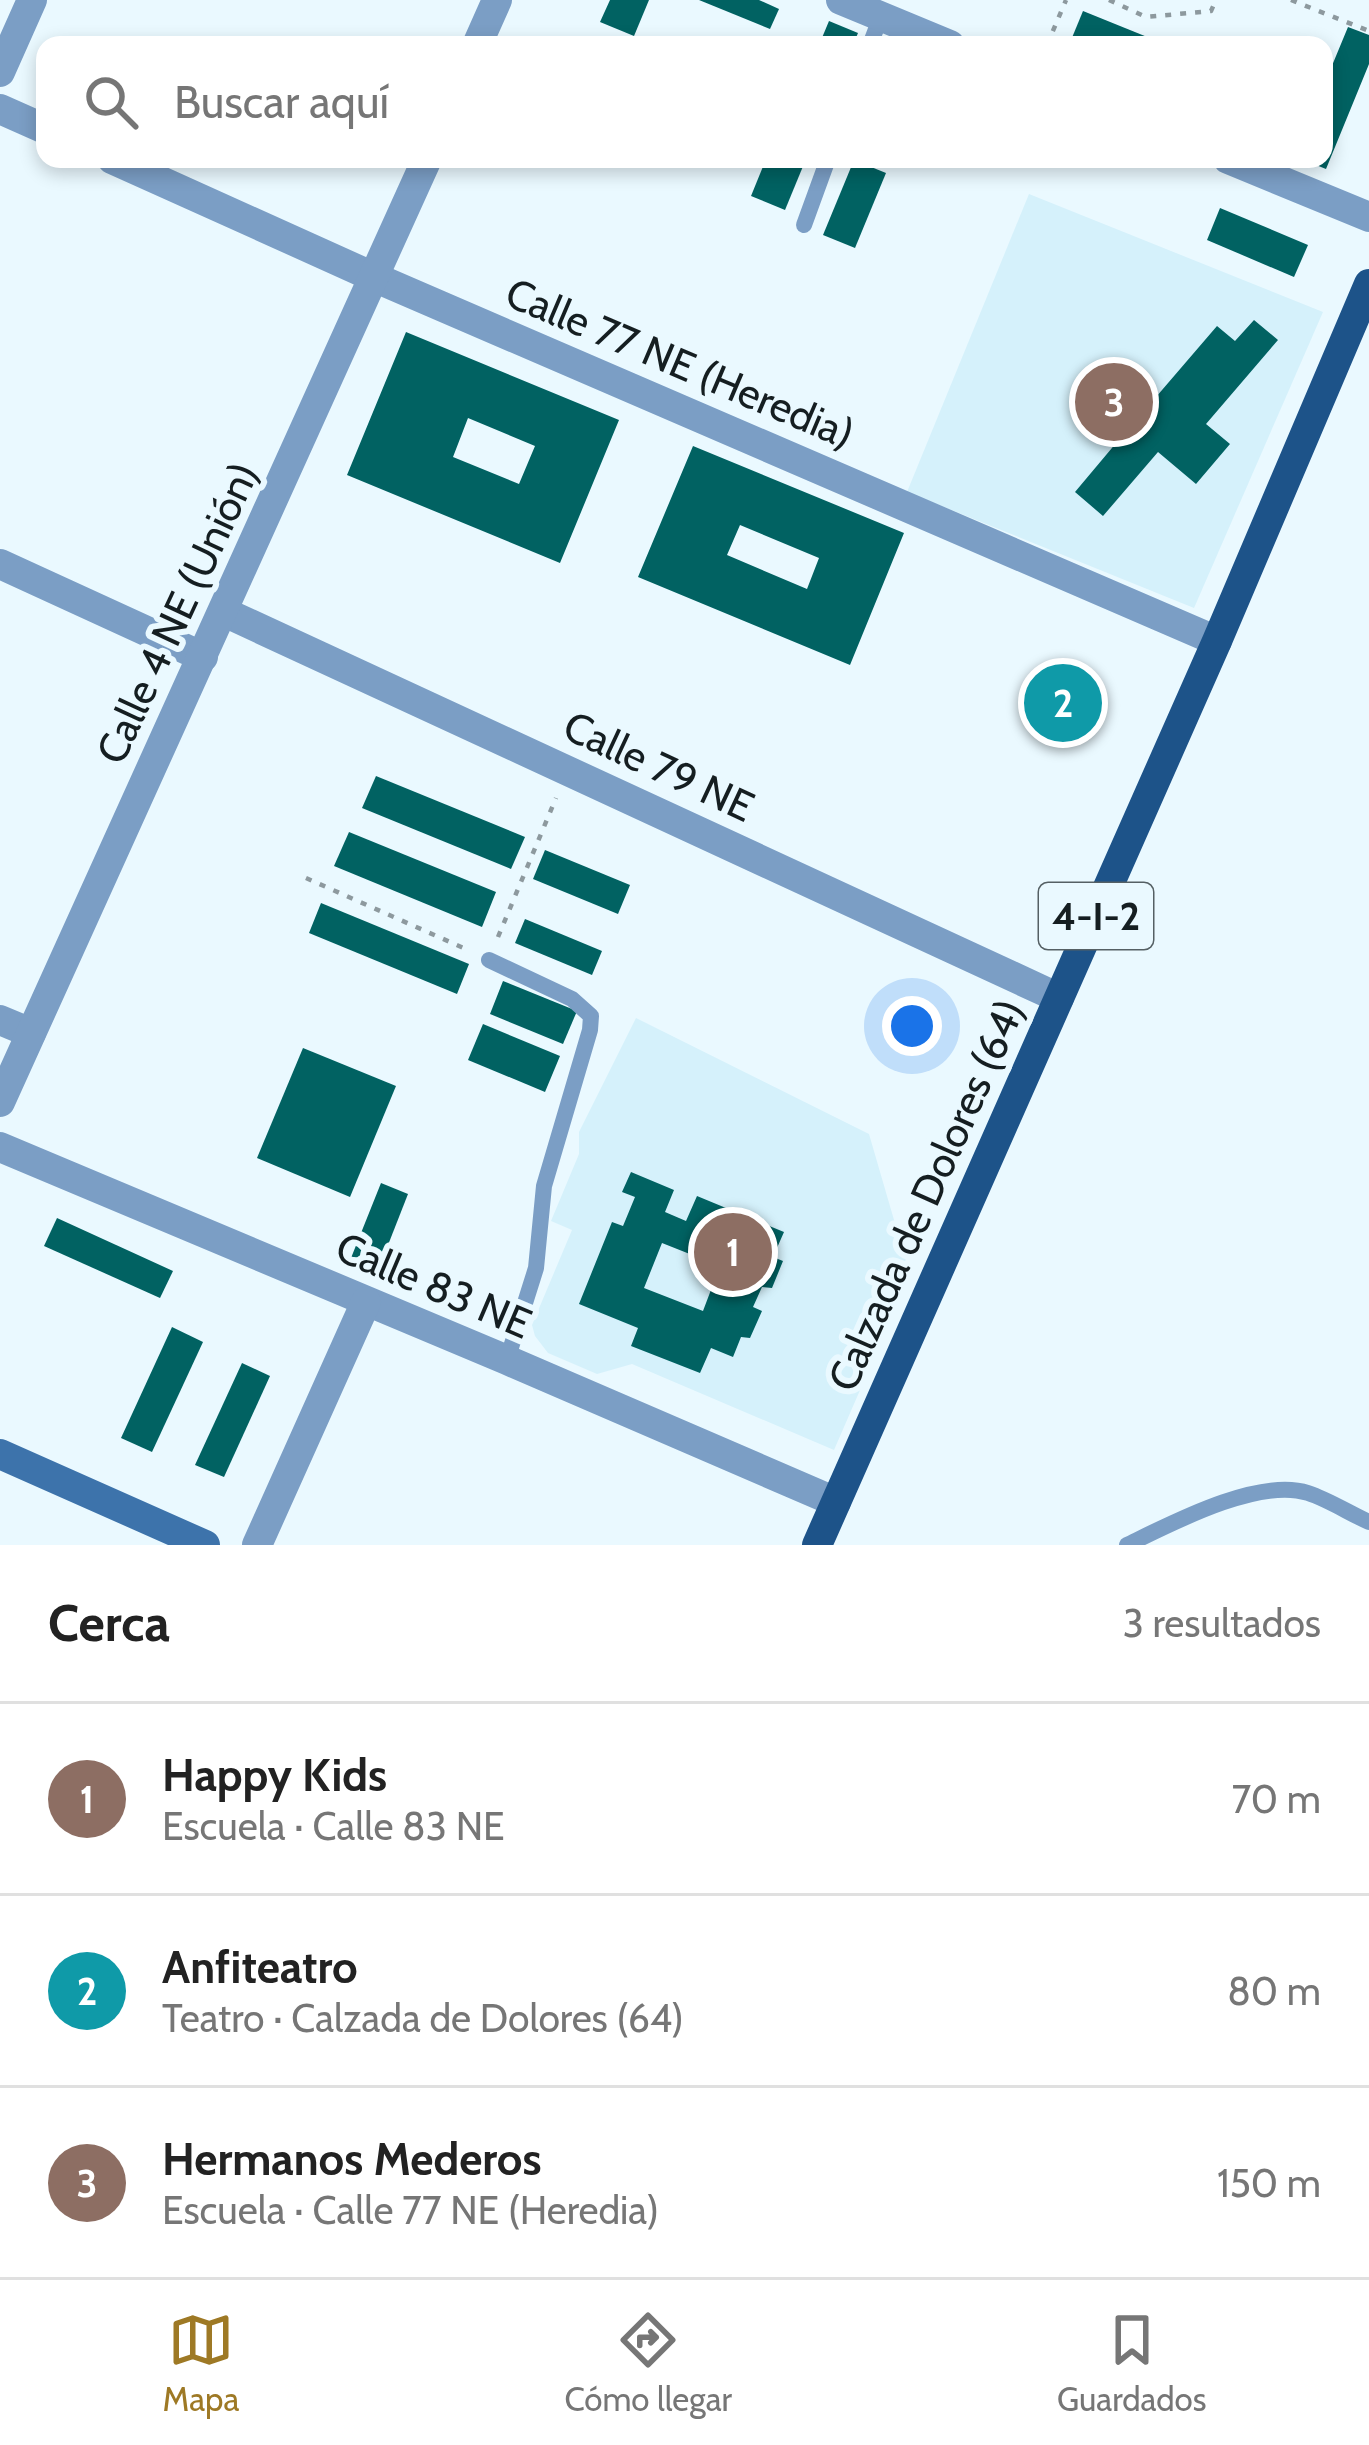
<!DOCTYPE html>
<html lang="es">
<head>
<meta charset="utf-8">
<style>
  body { margin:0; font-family:Cabin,sans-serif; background:#f2f2f2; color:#222 }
  .you { position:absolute; left:912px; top:1026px; width:42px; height:42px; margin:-30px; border:9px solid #fff; border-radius:50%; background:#1a73e8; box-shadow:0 0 0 18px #1a73e833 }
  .badge { display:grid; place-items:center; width:78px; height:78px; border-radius:50%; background:#9e7925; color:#fff; font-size:39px; font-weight:700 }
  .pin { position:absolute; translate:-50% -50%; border:6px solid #fff; box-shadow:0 3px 12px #0006 }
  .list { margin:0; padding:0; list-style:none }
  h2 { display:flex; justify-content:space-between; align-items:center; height:156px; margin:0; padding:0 48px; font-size:51px }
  h2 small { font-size:39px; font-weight:400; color:#767676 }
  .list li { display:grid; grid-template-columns:78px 1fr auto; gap:36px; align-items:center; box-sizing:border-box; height:192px; padding:0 48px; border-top:3px solid #e0e0e0 }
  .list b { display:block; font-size:45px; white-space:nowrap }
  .list p { margin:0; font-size:39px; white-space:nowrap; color:#767676 }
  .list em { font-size:39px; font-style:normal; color:#767676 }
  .icon { flex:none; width:66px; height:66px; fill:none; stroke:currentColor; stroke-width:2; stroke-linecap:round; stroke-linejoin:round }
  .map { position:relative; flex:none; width:1369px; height:1545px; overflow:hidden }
  .search { position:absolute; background:#fff; box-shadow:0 6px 18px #0003; left:36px; right:36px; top:36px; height:132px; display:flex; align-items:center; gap:30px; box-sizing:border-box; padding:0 42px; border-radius:24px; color:#767676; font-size:45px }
  .sheet { height:732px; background:#fff }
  nav { display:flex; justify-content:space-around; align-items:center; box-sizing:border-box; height:168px; border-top:3px solid #e0e0e0; background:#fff; font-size:33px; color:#767676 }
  nav a { display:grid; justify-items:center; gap:6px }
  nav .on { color:#9e7925 }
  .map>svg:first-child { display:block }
  .built { fill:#d5f1fb }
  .building { fill:#016262; fill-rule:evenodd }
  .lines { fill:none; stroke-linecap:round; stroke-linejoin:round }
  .path { stroke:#8d999e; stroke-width:4.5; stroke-dasharray:6 9; stroke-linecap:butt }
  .lane { stroke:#7b9ec5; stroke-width:16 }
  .street { stroke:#7b9ec5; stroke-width:30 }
  .secondary { stroke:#3d73ab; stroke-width:30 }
  .primary { stroke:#1d5389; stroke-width:30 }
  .labels { text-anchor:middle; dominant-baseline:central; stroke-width:12; stroke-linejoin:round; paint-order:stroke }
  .shield { fill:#eaf9ff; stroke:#556064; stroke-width:3 }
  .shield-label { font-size:39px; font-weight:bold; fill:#151e21 }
  .street-label { font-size:42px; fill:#151e21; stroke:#eaf9ff }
</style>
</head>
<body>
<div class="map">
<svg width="1369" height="1545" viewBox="0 0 1369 1545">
  <rect width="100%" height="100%" fill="#eaf9ff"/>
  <g class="built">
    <path d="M1029 194 1323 312 1194 608 907 492Z"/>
    <path d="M636 1018 869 1134 910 1275 834 1450 632 1364 597 1374 548 1353 535 1336 532 1325 572 1230 551 1221 579 1154V1132Z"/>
  </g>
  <g class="building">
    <path d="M610 0H649L634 36 600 22Z"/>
    <path d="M699 0H759L779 9 770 29Z"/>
    <path d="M1083 11 1167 45H1069Z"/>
    <path d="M829 21 858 33 853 45H819Z"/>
    <path d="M1348 27 1369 35V64L1326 169 1301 159H1324V85Z"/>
    <path d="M766 159H806L785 210 751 196Z"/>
    <path d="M854 160 886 173 855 248 823 235Z"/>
    <path d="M1220 208 1308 245 1294 277 1207 240Z"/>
    <path d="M1254 320 1278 340 1206 424 1230 444 1196 484 1158 452 1103 516 1075 492 1122 436 1086 405 1113 373 1150 404 1217 326 1235 341Z"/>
    <path d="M406 332 619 420 560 563 347 475ZM468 418 535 446 519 484 453 457Z"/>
    <path d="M693 446 904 533 850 665 638 577ZM740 525 819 558 807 589 727 555Z"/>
    <path d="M376 776 525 837 511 869 362 808Z"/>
    <path d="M349 832 496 892 482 927 334 866Z"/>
    <path d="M545 850 630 885 618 914 533 879Z"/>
    <path d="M321 903 469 964 457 994 309 933Z"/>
    <path d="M525 919 602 951 592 975 515 943Z"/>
    <path d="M503 981 577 1011 563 1044 490 1014Z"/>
    <path d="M483 1024 560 1056 545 1092 468 1060Z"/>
    <path d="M303 1048 396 1086 350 1197 257 1158Z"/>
    <path d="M631 1172 674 1190 665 1212 686 1221 697 1196 784 1232 773 1257 783 1261 772 1288 762 1287 753 1307 762 1311 750 1338 741 1337 733 1357 711 1348 700 1373 631 1346 638 1328 579 1304 612 1222 623 1226 635 1197 622 1192ZM662 1243 720 1266 703 1311 644 1288Z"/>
    <path d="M381 1183 408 1194 379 1268 351 1258Z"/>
    <path d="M57 1218 173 1271 160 1298 44 1246Z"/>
    <path d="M172 1327 203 1342 152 1452 121 1438Z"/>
    <path d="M242 1363 270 1376 224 1477 195 1465Z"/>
  </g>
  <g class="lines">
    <g class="path">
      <path d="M1109 0 1146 17 1211 11 1216 0"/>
      <path d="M1291 0 1369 31"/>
      <path d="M1047 45 1066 0"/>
      <path d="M306 878 468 950"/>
      <path d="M498 937 556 798"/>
    </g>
    <g class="lane">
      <path d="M870 45 881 16"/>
      <path d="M804 225 828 159"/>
      <path d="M489 960 572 999 591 1016 590 1030 544 1186 536 1268 507 1360"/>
      <path d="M1127 1545C1172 1523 1259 1477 1308 1493 1329 1500 1349 1513 1369 1522"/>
    </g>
    <g class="street">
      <path d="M841 0 950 45"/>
      <path d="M477 45 497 0"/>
      <path d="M0 72 32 0"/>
      <path d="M0 109 45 129"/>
      <path d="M112 159 376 278 1217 641"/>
      <path d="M1228 159 1369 217"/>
      <path d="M0 564 203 657"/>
      <path d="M224 612 1059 998"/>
      <path d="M0 1020 31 1033"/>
      <path d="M0 1102 427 159"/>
      <path d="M0 1147 507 1360 836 1502"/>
      <path d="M257 1545 366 1302"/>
    </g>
    <path class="secondary" d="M0 1454 205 1545"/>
    <path class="primary" d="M817 1545 1217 641 1369 284"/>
  </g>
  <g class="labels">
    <rect class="shield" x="1039" y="883" width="114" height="66" rx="9"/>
    <g class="shield-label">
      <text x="1096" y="916">4-I-2</text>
    </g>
    <g class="street-label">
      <text transform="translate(680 363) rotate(23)">Calle 77 NE (Heredia)</text>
      <text transform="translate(177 613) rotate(-65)">Calle 4 NE (Unión)</text>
      <text transform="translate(659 766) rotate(25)">Calle 79 NE</text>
      <text transform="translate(926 1195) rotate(-66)">Calzada de Dolores (64)</text>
      <text transform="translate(434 1285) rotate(23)">Calle 83 NE</text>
    </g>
  </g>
</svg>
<div class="you"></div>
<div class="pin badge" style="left:733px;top:1252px;background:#8d6e63">1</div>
<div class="pin badge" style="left:1063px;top:703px;background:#0f9aa8">2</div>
<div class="pin badge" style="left:1114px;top:402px;background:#8d6e63">3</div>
<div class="search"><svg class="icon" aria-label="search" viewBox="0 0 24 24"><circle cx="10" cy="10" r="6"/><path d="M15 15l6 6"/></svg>Buscar aquí</div>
</div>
<section class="sheet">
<h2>Cerca<small>3 resultados</small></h2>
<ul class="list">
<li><span class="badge" style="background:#8d6e63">1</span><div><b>Happy Kids</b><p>Escuela · Calle 83 NE</p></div><em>70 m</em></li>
<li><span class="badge" style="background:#0f9aa8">2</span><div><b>Anfiteatro</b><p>Teatro · Calzada de Dolores (64)</p></div><em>80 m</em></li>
<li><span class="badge" style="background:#8d6e63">3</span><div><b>Hermanos Mederos</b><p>Escuela · Calle 77 NE (Heredia)</p></div><em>150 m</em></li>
</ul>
</section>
<nav>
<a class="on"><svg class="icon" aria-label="map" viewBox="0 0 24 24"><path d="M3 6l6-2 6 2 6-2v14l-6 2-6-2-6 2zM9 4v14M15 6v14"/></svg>Mapa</a>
<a><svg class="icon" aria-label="directions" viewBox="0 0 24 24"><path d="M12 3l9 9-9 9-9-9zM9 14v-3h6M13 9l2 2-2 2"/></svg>Cómo llegar</a>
<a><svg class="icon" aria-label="saved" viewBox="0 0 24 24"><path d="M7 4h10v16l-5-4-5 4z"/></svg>Guardados</a>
</nav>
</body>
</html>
